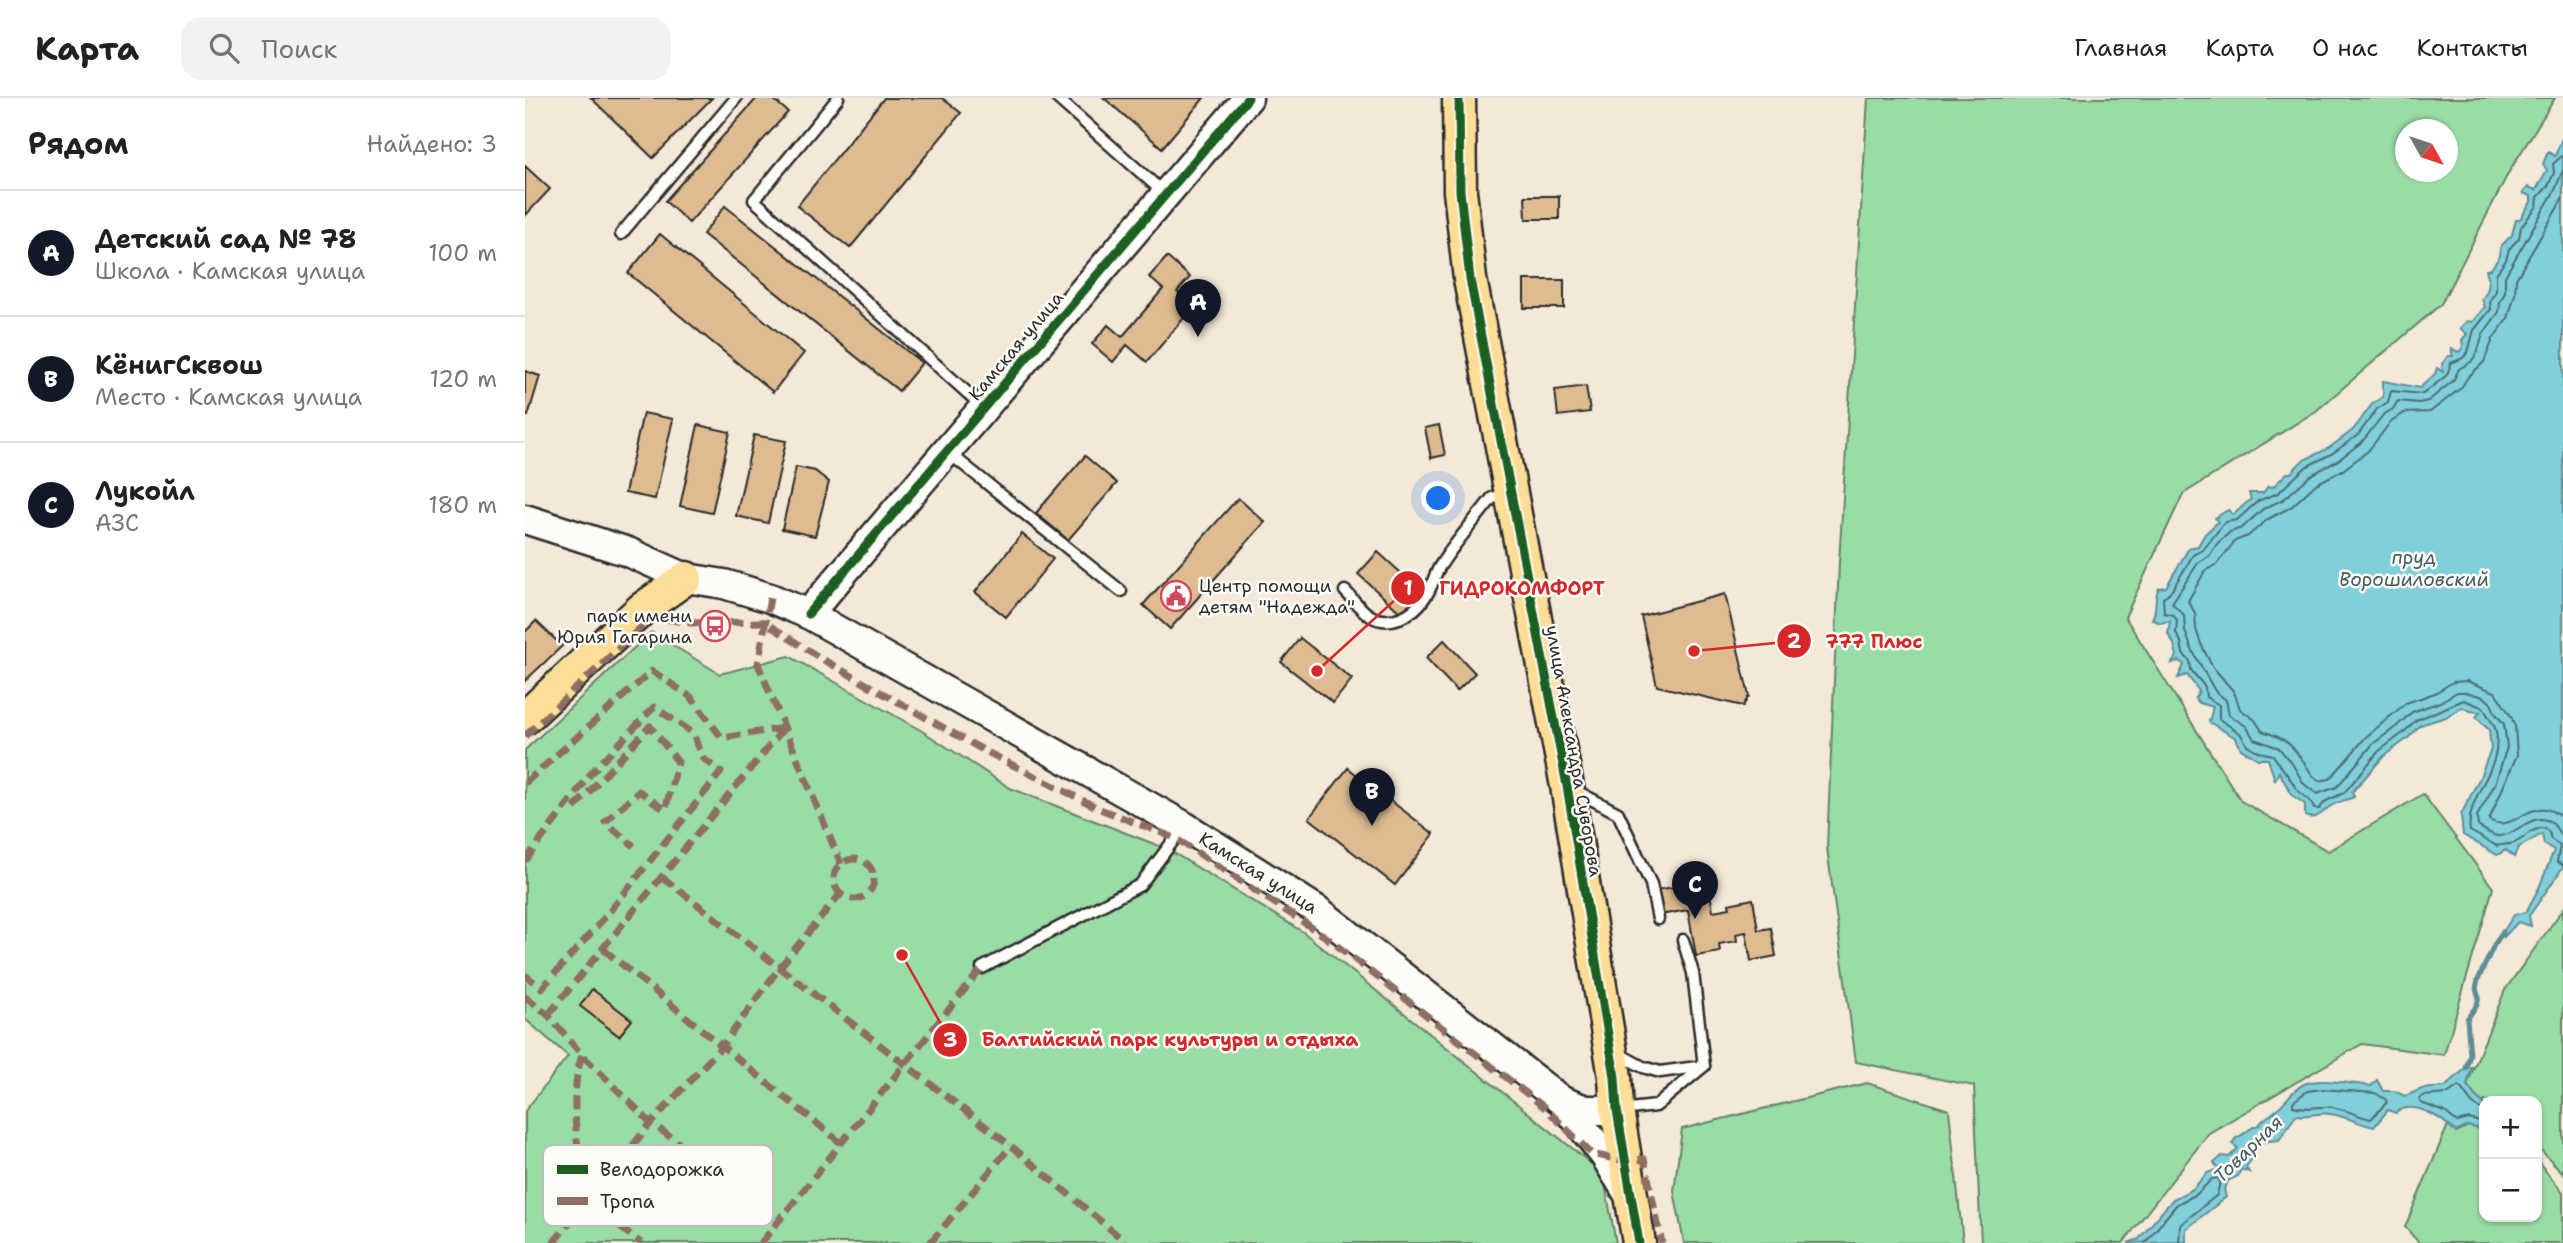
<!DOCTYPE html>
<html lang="ru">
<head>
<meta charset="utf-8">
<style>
  body { margin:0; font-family:"Shantell Sans",sans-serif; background:#f2f2f2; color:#202124 }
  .controls { position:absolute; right:21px; bottom:21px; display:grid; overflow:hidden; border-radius:14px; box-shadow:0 2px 5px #0004 }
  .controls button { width:63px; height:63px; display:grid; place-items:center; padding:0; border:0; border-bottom:2px solid #e0e0e0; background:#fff; color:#202124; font:35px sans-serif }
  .compass { position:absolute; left:1870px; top:21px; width:63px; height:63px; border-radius:50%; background:#fff; box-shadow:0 2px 5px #0004; rotate:130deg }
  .you { position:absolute; left:914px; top:401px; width:24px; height:24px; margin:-18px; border:5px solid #fff; border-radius:50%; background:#1a73e8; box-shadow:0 0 0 10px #1a73e833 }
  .badge { display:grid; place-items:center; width:46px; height:46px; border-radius:50%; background:#111827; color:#fff; font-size:23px; font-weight:700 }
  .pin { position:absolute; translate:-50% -58px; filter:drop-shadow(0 2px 4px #0008) }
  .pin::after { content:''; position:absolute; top:37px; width:24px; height:21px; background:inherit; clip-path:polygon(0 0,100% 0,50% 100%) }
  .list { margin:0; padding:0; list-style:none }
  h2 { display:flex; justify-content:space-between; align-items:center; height:91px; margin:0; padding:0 28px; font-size:30px }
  h2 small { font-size:23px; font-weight:400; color:#757577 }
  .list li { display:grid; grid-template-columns:46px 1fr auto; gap:21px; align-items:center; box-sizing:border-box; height:126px; padding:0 28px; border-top:2px solid #e0e0e0 }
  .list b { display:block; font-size:26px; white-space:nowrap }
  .list p { margin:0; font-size:23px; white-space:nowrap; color:#757577 }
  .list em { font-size:23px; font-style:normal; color:#757577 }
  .icon { flex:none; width:38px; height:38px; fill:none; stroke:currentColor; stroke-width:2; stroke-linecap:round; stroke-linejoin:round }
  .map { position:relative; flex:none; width:2038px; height:1145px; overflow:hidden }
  header { display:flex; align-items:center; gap:42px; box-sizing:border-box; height:98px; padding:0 35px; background:#fff; border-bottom:2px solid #e0e0e0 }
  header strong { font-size:33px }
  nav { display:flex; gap:38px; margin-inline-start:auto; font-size:24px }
  .search { width:490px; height:63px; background:#f2f2f2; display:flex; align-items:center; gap:18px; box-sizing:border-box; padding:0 24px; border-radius:21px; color:#757577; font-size:26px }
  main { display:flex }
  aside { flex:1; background:#fff }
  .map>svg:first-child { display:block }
  .green { fill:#9adca6; stroke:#628468; stroke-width:2; fill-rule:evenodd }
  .water { fill:#80cfdb; stroke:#5e8d95; stroke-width:2 }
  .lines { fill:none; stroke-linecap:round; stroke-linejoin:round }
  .shore { stroke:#4d6d71; stroke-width:2 }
  .stream { stroke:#5e8d95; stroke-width:5 }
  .building { fill:#debb90; stroke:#2b2b2b; stroke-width:2 }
  .lane-casing { stroke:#2b2b2b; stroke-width:15 }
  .secondary-casing { stroke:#2b2b2b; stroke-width:33 }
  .primary-casing { stroke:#2b2b2b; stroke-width:37 }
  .lane { stroke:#fdfcf7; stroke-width:10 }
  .secondary { stroke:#fdfcf7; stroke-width:28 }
  .primary { stroke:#fedd96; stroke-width:32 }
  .quiet { stroke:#8d6e63; stroke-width:7; stroke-dasharray:14 7; stroke-linecap:butt }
  .cycleway-casing { stroke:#fdfcf7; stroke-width:13 }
  .cycleway { stroke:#1b5e20; stroke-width:9 }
  .labels { text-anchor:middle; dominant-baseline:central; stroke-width:5; stroke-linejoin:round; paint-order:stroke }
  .street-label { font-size:18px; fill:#2b2b2b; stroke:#fdfcf7 }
  .poi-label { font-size:18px; fill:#2b2b2b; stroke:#fdfcf7; text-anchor:start }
  .water-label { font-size:19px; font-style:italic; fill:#445c60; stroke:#fdfcf7 }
  .key { fill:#fdfcf7; stroke:#bebdba; stroke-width:2 }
  .key-label { font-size:19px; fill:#2b2b2b }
  .leader { fill:none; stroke:#d62828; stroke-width:2.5 }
  .callout-dot { fill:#d62828; stroke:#fdfcf7; stroke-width:2.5 }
  .mark-label { font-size:21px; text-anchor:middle; font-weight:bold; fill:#fff }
  .callout-label { font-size:19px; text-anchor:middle; font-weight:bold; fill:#d62828; stroke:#fdfcf7; stroke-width:5; stroke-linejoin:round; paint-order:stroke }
</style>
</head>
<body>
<header>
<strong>Карта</strong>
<div class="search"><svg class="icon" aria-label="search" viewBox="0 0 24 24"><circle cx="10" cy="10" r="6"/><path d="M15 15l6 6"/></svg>Поиск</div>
<nav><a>Главная</a><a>Карта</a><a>О нас</a><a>Контакты</a></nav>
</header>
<main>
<aside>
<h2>Рядом<small>Найдено: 3</small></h2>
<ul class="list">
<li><span class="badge">A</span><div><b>Детский сад № 78</b><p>Школа · Камская улица</p></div><em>100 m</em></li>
<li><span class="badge">B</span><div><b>КёнигСквош</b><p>Место · Камская улица</p></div><em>120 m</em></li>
<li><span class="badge">C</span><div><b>Лукойл</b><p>АЗС</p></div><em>180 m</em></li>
</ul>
</aside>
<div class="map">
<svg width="2038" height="1145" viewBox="0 0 2038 1145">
  <rect width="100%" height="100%" fill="#f4e8d8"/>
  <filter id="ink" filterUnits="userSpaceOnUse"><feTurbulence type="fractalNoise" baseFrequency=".0143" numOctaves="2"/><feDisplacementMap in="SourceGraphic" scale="14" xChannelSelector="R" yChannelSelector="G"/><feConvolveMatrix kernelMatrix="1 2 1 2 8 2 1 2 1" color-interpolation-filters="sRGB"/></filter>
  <g filter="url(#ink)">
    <g class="green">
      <path d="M1343 0H2030L1985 72 1916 206 1791 313 1658 396 1600 519 1716 703 1803 753 1898 696 1968 790 1919 957 1837 946 1684 1035 1598 1145H1456L1449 988 1331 964 1302 750 1314 464ZM1881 32H1923V74H1881Z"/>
      <path d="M126 534 195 576 264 558 397 633 485 690 642 751 778 834 1078 1075 1091 1145H0V1013L43 958 0 921V652Z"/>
      <path d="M2038 811V1075L2012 1048V1003H1959V1006L1950 998 1942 987 1980 892Z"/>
      <path d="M1342 985 1424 1012 1438 1145H1159L1149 1093 1157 1031Z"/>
      <path d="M1923 1027 1931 1034 1943 1028 1959 1032V1119H2012V1062L2038 1094V1145H1894L1880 1129Z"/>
    </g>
    <g class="water">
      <path d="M2038 38V769L2004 818 2006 828 1993 824 1979 839 1978 834 1989 817 2001 814 2014 790 2029 752 2019 746 2017 736 1993 750 1989 759 1981 752 1972 757 1938 737 1936 717 1955 679 1966 651 1964 632 1951 619 1955 614 1945 613 1937 609 1921 619 1895 627 1883 640 1859 658 1827 694 1829 699C1822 702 1812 704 1806 708 1796 714 1793 723 1780 718V706L1767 697 1754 674 1750 682 1743 661H1733L1716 651 1711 640 1684 624 1688 609 1674 605 1670 600 1674 593 1662 577 1653 580 1659 567 1655 563 1647 565 1652 558 1649 546 1643 536 1645 523 1635 525 1627 521C1633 511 1628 501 1634 490L1641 489 1664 450 1673 448 1680 436 1693 424 1690 420 1703 412 1708 417 1726 401 1724 395H1738L1743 388 1748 389 1762 375H1766L1777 363 1804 350 1828 332 1848 305 1858 299V283L1895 290 1910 276 1912 270 1918 274 1917 266 1923 258H1928L1926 251 1934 254 1938 249 1937 242 1942 236 1935 230 1942 223 1947 224 1960 209 1957 201C1965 191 1965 184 1961 172L1966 171 1975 158 1976 148 1987 137 1991 121H1995L2006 104V98L1998 95 2003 89 2011 92 2022 72 2018 66 2023 54 2030 58Z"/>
      <path d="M1947 969 1942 987 1950 998 1959 1006V1032L1943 1028 1931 1034C1918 1021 1888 1000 1871 1015L1863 1012 1849 1029C1835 1026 1820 1018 1805 1016 1793 1014 1783 1019 1771 1017L1754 1042 1735 1044 1727 1061 1721 1069 1724 1074 1716 1071 1713 1078 1704 1082 1699 1091 1701 1099 1661 1131V1144L1603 1145 1614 1141 1648 1101 1668 1091 1682 1075 1694 1071 1689 1065 1697 1058 1704 1059 1713 1050 1707 1046 1711 1040C1720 1037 1724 1029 1734 1027 1740 1018 1743 1020 1750 1013 1760 1005 1767 992 1779 986 1795 979 1829 986 1846 988L1852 982 1858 993H1869L1880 998 1897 991 1920 989 1941 970Z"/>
    </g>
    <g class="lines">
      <g class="shore">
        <path d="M2038 57 2028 66 2029 75 2023 88 2013 99 2012 108 1996 129 1994 140 1984 151 1981 162 1971 176V193L1965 202 1966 211 1949 232 1943 254 1938 260 1926 265 1922 277 1898 296 1866 293 1863 304 1852 311 1833 337 1808 355 1781 369 1753 395 1733 403 1712 422 1700 424 1678 452 1668 457 1647 492 1638 500 1639 515 1648 517 1652 522 1651 535 1656 544 1658 556 1665 563 1666 572 1680 589 1681 599 1694 607V621L1715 635 1722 647 1734 654 1748 657C1755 668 1764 678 1771 690 1778 700 1785 698 1789 711H1794L1801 703 1819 695 1854 653 1878 635 1891 622 1939 602 1959 610C1962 619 1970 625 1971 634 1978 673 1940 697 1945 733L1972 748C1978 746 1984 747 1989 745 2000 741 2006 730 2019 730L2024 734 2026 741 2035 748 2032 764 2038 767"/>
        <path d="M2038 72 2030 92 1980 178V194L1975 204 1974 214 1958 236 1952 255 1946 264 1934 271 1928 283 1903 303 1894 305 1873 303 1868 311 1858 317 1837 344 1812 363 1786 377 1759 401 1738 411 1717 430 1705 434 1692 446 1684 458 1673 465 1647 505 1659 517 1660 533 1667 552 1690 593 1701 602 1704 617 1721 628 1729 641 1754 650 1768 667 1779 686 1792 696 1812 689 1848 646 1872 628 1887 614 1915 604 1932 594H1940L1959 599 1966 605 1970 615 1979 626 1982 649 1970 686 1952 718 1953 728C1958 731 1967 738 1973 738 1990 739 2006 714 2024 723 2031 726 2032 734 2038 739"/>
        <path d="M2038 100 1991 181 1990 196 1983 220 1968 241 1959 264 1943 279 1936 290 1905 314 1879 315 1865 325 1843 353 1818 372 1791 386 1766 409 1743 421 1723 438 1710 443 1692 466 1680 473 1663 503 1670 515 1671 531 1676 546 1687 568 1709 594 1715 611 1730 622 1737 633C1760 640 1767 646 1780 666 1785 673 1787 679 1794 683L1805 681 1841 639 1881 605 1910 595 1928 584 1942 583 1970 594 1986 618 1990 628 1992 657 1964 722C1991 738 2008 691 2038 721"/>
        <path d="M1797 991 1850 995 1860 1001 1862 1004 1846 1021C1832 1018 1820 1011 1807 1009 1793 1007 1782 1013 1768 1008V1004L1782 993Z"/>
        <path d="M1959 1011C1946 1010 1942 996 1934 988L1922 996 1898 998 1894 1001 1896 1005 1920 1014 1932 1024 1944 1021 1959 1025"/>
        <path d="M1620 1145 1652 1106 1672 1096 1687 1081 1693 1080 1695 1083 1692 1097 1655 1127 1654 1145"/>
      </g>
      <path class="stream" d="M1941 970 1945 957 1942 921 1952 907 1954 899 1951 891 1953 882 1969 847 1978 834"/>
    </g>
    <g class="building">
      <path d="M66 0H187L128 60Z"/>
      <path d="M232 0H247L263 14 164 125 140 103Z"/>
      <path d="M359 0H417L436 15 325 150 272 108Z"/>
      <path d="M579 0H679L637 50Z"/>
      <path d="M0 68 25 91 0 118Z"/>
      <path d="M1000 98H1034V121H1001Z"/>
      <path d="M200 108 397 265 374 293 178 136Z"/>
      <path d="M135 136 279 255 248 294 103 175Z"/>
      <path d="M642 159 665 179 652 194 669 208 622 264 602 247 588 264 567 246 583 227 597 239 638 191 624 179Z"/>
      <rect x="999" y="182" width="40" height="28"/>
      <path d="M0 273 15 278 3 318 0 317Z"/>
      <path d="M1061 288 1065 314 1033 318 1030 292Z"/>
      <path d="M118 315 148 321 130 401 100 395Z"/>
      <path d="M173 327 205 334 187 415 155 408Z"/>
      <path d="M914 327 920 357 906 360 900 330Z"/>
      <path d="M229 337 261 343 243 425 211 418Z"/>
      <path d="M560 358 592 385 543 442 511 415Z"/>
      <path d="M271 369 290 373 304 384 290 438 257 431Z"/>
      <path d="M713 400 740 424 645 531 618 507Z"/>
      <path d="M497 436 528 461 481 519 450 494Z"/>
      <path d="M853 454 896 493 876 515 833 476Z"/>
      <path d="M1200 496 1224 598 1218 608 1132 588 1116 518Z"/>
      <path d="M11 523 37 548 0 583V534Z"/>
      <path d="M775 540 827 581 808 605 756 564Z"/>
      <path d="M919 542 950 575 932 593 901 560Z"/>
      <path d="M823 670 909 736 870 787 784 720Z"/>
      <path d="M1183 783 1188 813 1205 810 1204 806 1228 801 1233 832 1246 830 1251 858 1226 863 1221 834 1211 836 1212 843 1194 846 1195 854 1171 858 1163 812 1135 817 1131 792Z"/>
      <path d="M67 891 107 922 94 938 55 908Z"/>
    </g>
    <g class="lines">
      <g class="lane-casing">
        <g id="lane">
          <path d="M313 0 229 102 458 309"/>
          <path d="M532 0 639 95"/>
          <path d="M96 136 211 0"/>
          <path d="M424 355 596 493"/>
          <path d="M820 493C828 501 835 511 844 517 864 530 889 517 900 499 908 489 909 475 917 465 932 442 951 421 967 400L981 397"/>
          <path d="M1049 692 1093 715 1126 786 1133 821"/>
          <path d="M457 870 615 787 657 731"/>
          <path d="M1092 955 1118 969 1135 974 1179 968"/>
          <path d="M1096 1012 1131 1008 1179 968 1168 875 1158 842"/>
        </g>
      </g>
      <g class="secondary-casing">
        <g id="secondary">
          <path id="s1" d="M0 421 103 454 161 480 199 486 245 500 283 516 659 728 792 812 1037 1003 1061 1012H1092"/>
          <path d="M283 516 723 0"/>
          <path d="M1037 1003 1080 1058 1104 1097"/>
        </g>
      </g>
      <g class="primary-casing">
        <g id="primary">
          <path d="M934 0 935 93 945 181 1042 688 1090 979 1092 1012 1114 1145"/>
          <path d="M0 620 117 511 161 480"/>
        </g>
      </g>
      <use href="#lane" class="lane"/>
      <use href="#secondary" class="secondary"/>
      <use href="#primary" class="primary"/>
      <g class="quiet">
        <path d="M245 500 233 566 316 766"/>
        <path d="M0 638 127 519 166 525 239 524 297 561 458 652 575 711 650 740 801 839 1019 1009 1067 1056 1100 1063 1119 1061 1137 1145"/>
        <path d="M0 685 127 573 166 599 197 640 259 630"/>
        <path d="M49 710 125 628 153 664 140 712 114 693 80 724 109 748"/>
        <circle cx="329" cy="781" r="20"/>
        <path d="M0 763 67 674 129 609 167 634 179 661 196 674 81 818 17 890 0 877"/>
        <path d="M137 779 486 1048 597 1141 599 1145"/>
        <path d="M78 851 316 1045"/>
        <path d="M0 898 23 917 57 957 126 1025 256 1119"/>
        <path d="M23 917 259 630"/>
        <path d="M57 957C42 1003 54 1059 63 1105L116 1145"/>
        <path d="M28 1145 126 1025 197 948 255 869 316 795"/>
        <path d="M236 1145 457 870"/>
        <path d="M405 1145 486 1048"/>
      </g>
      <g class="cycleway-casing">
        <g id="cycleway">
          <path d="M934 0 935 93 945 181 1042 688 1090 979 1092 1012 1114 1145"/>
          <path d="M283 516 723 0"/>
        </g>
      </g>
      <use href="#cycleway" class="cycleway"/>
    </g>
  </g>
  <defs>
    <g id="civic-ring" transform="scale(1.575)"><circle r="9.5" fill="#fdfcf7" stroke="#d1495b" stroke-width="1.5"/><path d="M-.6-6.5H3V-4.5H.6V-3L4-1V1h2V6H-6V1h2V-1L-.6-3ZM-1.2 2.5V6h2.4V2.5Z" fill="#d1495b"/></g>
    <g id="bus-ring" transform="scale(1.575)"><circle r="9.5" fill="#fdfcf7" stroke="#d1495b" stroke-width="1.5"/><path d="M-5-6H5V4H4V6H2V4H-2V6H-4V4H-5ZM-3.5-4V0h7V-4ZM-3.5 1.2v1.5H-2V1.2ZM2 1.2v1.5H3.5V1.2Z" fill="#d1495b"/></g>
  </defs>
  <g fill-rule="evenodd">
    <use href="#civic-ring" x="651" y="498"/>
    <use href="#bus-ring" x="190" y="528"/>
  </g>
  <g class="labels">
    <g class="street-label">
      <text transform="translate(491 248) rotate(-50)">Камская улица</text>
      <text transform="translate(1049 653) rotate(80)">улица Александра Суворова</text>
      <text stroke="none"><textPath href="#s1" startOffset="819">Камская улица</textPath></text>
    </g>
    <g class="poi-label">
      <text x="674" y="488">Центр помощи<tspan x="674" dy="21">детям "Надежда"</tspan></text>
      <text x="167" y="518" text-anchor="end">парк имени<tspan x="167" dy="21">Юрия Гагарина</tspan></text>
    </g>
    <g class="water-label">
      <text x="1889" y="459">пруд<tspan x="1889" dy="22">Ворошиловский</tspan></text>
      <text transform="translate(1723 1051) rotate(-44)">Товарная</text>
    </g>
  </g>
  <rect x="18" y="1047" width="230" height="81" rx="10" class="key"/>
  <rect x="32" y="1067" width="31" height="9" fill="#1b5e20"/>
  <rect x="32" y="1099" width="31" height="8" fill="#8d6e63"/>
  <g class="key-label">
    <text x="75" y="1078">Велодорожка</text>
    <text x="75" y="1110">Тропа</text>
  </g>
  <path class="leader" d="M792 573L883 490M1169 553L1269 543M377 857L425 942"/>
  <g class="callout-dot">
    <circle cx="792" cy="573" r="7"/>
    <circle cx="1169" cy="553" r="7"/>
    <circle cx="377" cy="857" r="7"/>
    <circle cx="883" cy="490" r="18"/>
    <circle cx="1269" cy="543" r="18"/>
    <circle cx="425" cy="942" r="18"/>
  </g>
  <g class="mark-label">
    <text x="883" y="497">1</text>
    <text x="1269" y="550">2</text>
    <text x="425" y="949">3</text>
  </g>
  <g class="callout-label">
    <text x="997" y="497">ГИДРОКОМФОРТ</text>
    <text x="1349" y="550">777 Плюс</text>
    <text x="645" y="948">Балтийский парк культуры и отдыха</text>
  </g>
</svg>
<div class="controls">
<button>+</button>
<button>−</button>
</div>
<svg class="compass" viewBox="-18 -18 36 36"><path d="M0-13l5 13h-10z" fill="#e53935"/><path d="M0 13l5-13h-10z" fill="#757577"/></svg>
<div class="you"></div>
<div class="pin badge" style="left:673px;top:239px">A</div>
<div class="pin badge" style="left:847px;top:728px">B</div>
<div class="pin badge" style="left:1170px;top:821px">C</div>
</div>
</main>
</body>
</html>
